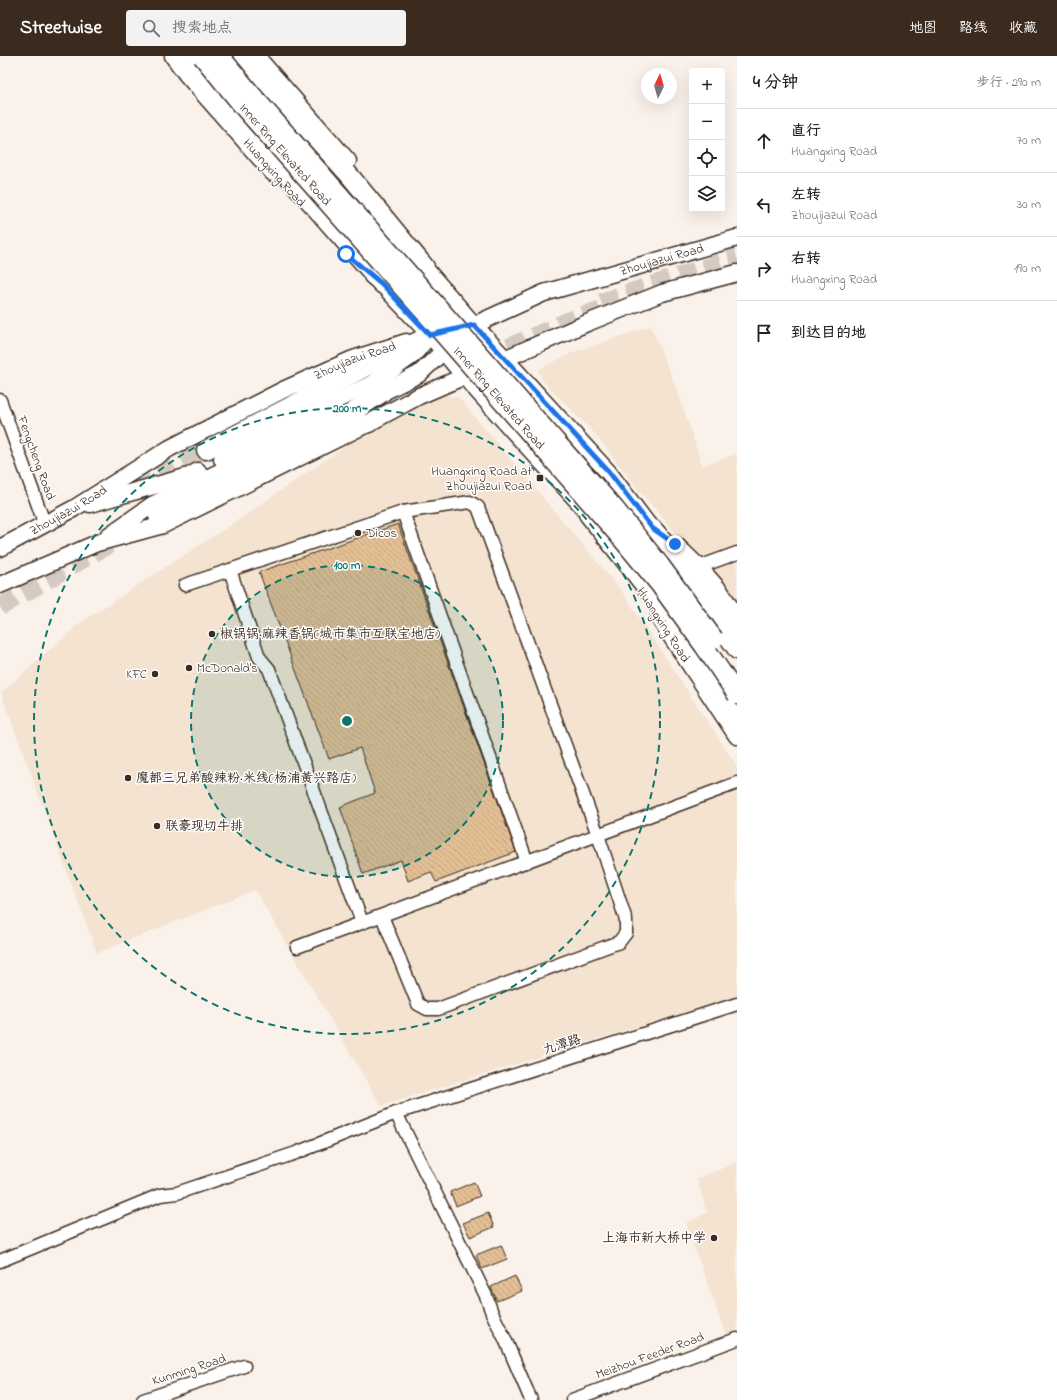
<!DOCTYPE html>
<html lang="zh">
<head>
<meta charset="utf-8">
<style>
  body { margin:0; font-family:"Indie Flower","LXGW WenKai TC",sans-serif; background:#f2f2f2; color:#202124 }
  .controls { position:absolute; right:12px; top:12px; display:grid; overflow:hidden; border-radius:4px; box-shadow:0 4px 16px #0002 }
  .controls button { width:36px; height:36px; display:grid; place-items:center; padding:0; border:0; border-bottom:1px solid #e0e0e0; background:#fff; color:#202124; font:20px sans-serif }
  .compass { position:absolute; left:641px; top:12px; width:36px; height:36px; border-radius:50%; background:#fff; box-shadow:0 4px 16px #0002; rotate:5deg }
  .stop { position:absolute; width:12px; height:12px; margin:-9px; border:3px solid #1a73e8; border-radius:50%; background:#fff }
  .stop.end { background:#1a73e8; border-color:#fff; box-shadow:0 1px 4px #0008 }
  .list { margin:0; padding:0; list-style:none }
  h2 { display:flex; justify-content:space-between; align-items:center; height:52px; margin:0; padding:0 16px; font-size:17px }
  h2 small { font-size:13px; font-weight:400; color:#757577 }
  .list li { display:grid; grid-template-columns:26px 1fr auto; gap:12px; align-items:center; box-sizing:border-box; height:64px; padding:0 16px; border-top:1px solid #e0e0e0 }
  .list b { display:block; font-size:15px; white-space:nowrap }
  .list p { margin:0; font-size:13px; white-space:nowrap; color:#757577 }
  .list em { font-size:13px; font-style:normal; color:#757577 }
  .icon { flex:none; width:22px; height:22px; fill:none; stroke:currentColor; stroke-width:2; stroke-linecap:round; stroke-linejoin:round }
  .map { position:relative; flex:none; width:737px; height:1344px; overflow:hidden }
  header { display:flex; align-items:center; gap:24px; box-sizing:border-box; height:56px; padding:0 20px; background:#3b2a1e; color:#fff }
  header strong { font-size:19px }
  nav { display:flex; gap:22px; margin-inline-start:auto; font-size:14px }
  .search { width:280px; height:36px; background:#f2f2f2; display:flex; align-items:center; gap:10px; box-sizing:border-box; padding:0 14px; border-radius:4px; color:#757577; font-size:15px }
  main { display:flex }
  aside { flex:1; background:#fff }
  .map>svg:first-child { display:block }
  .built { fill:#f3e3d0 }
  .building { fill:url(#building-back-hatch); stroke:#3b2a1e }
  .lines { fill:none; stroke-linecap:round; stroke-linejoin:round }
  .highway-tunnel { stroke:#d4cac1; stroke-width:18; stroke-dasharray:18 9; stroke-linecap:butt }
  .minor-casing { stroke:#3b2a1e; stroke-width:15 }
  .major-casing { stroke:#3b2a1e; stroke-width:19 }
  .highway-casing { stroke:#3b2a1e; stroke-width:21 }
  .minor { stroke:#fff; stroke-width:12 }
  .major { stroke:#fff; stroke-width:16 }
  .highway { stroke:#fff; stroke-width:18 }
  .highway-bridge-casing { stroke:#3b2a1e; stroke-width:21; stroke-linecap:butt }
  .highway-bridge { stroke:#fff; stroke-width:18 }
  .route { stroke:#1a73e8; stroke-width:5 }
  .ring { fill:none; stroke:#0f766e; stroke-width:2; stroke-dasharray:7 5 }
  .poi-dot { fill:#3b2a1e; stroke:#fff; stroke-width:1.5 }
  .labels { text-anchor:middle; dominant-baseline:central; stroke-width:3; stroke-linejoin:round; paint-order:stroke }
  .street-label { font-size:13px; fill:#3b2a1e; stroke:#fff }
  .poi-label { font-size:13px; fill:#3b2a1e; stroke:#fff; text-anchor:start }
  .centre { fill:#0f766e; stroke:#fff; stroke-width:2 }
  .ring-label { font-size:12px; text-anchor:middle; font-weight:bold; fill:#0f766e; stroke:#fff; stroke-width:3; stroke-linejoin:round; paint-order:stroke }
</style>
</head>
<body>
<header>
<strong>Streetwise</strong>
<div class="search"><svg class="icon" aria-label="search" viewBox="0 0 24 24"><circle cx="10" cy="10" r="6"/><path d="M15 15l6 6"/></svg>搜索地点</div>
<nav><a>地图</a><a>路线</a><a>收藏</a></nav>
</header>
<main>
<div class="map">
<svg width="737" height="1344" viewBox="0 0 737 1344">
  <defs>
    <pattern id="building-back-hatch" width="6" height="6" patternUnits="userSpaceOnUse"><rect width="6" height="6" fill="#e4bf95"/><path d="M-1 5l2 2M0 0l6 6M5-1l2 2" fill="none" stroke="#c4a480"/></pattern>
  </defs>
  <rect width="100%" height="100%" fill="#faf2ea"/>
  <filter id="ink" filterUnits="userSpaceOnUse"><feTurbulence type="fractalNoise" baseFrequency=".025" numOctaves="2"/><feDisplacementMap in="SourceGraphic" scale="8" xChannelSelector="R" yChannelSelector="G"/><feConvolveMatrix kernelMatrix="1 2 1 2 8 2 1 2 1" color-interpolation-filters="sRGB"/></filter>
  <g filter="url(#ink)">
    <g class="built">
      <path d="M651 270 681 345 702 409 698 411 737 398V561L707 514 637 432 594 377 544 326 538 316 539 313 574 296Z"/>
      <path d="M424 336 458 341 621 534 737 710V940L381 1050 255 834 97 897 1 637 81 566 232 468Z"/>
      <path d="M737 1106V1276L726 1280 686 1167 707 1157 697 1123Z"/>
    </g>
    <g class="building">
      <path d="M398 468 516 796 436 826 431 816 408 825 401 804 363 818 340 751 375 737 360 692 329 703 259 516Z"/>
      <path d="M474 1126 480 1140 456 1150 450 1136Z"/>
      <path d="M488 1157 494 1171 470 1181 463 1167Z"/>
      <path d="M501 1189 507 1203 482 1213 476 1199Z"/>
      <path d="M515 1220 522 1235 497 1245 491 1231Z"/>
    </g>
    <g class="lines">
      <g class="highway-tunnel">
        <path d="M601 246 737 201"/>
        <path d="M484 302 570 264 616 248"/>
        <path d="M384 321 437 303"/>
        <path d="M357 360 430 327"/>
        <path d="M234 365 253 357 286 348"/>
        <path d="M108 438 206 394"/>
        <path d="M0 551 117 484"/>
      </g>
      <g class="minor-casing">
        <g id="minor">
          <path d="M0 344 45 469"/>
          <path d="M403 456 527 806"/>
          <path d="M699 511 737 497"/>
          <path d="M230 514 259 601 269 613 362 866"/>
          <path d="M185 529 403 456 470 446 478 451 598 779 626 864V877L619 886 438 953H427L418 948 382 860"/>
          <path d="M297 891 737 727"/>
          <path d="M396 1057 486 1240 492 1257 505 1283 531 1344"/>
          <path d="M0 1205 160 1139 177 1137 296 1097 396 1057 737 948"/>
          <path d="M143 1344 244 1310"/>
          <path d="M572 1344 737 1283"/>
        </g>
      </g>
      <g class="major-casing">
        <g id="major">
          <path d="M173 0 187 19 273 117"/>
          <path d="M232 0 251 23"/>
          <path d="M256 0 348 105"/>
          <path d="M416 202 474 269 609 417 658 482"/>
          <path d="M372 220 382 228 430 279 464 320 514 376 598 467"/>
          <path id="s1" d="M446 276 474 269 544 237 737 182"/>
          <path d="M371 342 419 318 451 288"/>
          <path d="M222 403 310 356 372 328 413 299 429 280"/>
          <path d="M90 448 189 420 198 415"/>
          <path d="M108 480 152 449 338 358"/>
          <path d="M677 490 699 511 720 535 737 562"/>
          <path id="s2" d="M0 492 73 453 170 392 283 334 353 303 406 286"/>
          <path d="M673 505 737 595"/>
          <path d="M0 529 97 487 163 469 369 367 419 340 587 267 662 237 737 217"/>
          <path d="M659 562 737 680"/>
        </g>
      </g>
      <g class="highway-casing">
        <g id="highway">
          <path d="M183 0 382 228"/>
          <path d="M244 0 264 25 350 120 425 211"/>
          <path d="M327 380 369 367"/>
          <path d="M206 394 335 327 430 279"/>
          <path d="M588 458 653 540 697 603 737 667"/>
          <path d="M158 460 305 387 382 337"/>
          <path d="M652 472 709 537 737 578"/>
        </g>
      </g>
      <use href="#minor" class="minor"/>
      <use href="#major" class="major"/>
      <use href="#highway" class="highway"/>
      <g class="highway-bridge-casing">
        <g id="highway-bridge">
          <path id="s3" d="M202 0 246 54 403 232 622 483 660 529 704 590 737 639"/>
          <path d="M220 0 252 39 615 453 660 509 714 583"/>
        </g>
      </g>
      <use href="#highway-bridge" class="highway-bridge"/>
    </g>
  </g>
  <g class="lines" filter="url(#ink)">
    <path class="route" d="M346 198 382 228 430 279 474 269 609 416 652 472 675 488"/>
  </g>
  <circle cx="347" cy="665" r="156" fill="#0f766e" fill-opacity=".12"/>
  <g class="ring">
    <circle cx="347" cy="665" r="156"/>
    <circle cx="347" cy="665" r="313"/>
  </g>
  <g class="poi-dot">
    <rect x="536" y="418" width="8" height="8" rx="2"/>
    <circle cx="358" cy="477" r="4"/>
    <circle cx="212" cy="578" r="4"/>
    <circle cx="189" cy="612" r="4"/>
    <circle cx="155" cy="618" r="4"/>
    <circle cx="128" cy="722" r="4"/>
    <circle cx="157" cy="770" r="4"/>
    <circle cx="714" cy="1182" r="4"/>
  </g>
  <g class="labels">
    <g class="street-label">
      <text stroke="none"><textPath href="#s3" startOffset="129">Inner Ring Elevated Road</textPath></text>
      <text transform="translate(274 117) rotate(48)">Huangxing Road</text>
      <text stroke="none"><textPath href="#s1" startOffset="228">Zhoujiazui Road</textPath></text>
      <text stroke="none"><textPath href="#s2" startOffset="402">Zhoujiazui Road</textPath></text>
      <text stroke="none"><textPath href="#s3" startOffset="453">Inner Ring Elevated Road</textPath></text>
      <text transform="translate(36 402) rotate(70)">Fengcheng Road</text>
      <text stroke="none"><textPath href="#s2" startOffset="78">Zhoujiazui Road</textPath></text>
      <text transform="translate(663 569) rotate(57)">Huangxing Road</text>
      <text transform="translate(562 989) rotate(-18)">九潭路</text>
      <text transform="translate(650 1300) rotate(-20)">Meizhou Feeder Road</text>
      <text transform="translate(189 1314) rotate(-18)">Kunming Road</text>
    </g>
    <g class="poi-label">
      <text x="532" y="415" text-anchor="end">Huangxing Road at<tspan x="532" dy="15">Zhoujiazui Road</tspan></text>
      <text x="366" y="477">Dicos</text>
      <text x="220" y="578">椒锅锅·麻辣香锅(城市集市互联宝地店)</text>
      <text x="197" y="612">McDonald's</text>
      <text x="147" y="618" text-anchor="end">KFC</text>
      <text x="136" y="722">魔都三兄弟酸辣粉·米线(杨浦黄兴路店)</text>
      <text x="165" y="770">联豪现切牛排</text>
      <text x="706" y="1182" text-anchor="end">上海市新大桥中学</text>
    </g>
  </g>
  <circle cx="347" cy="665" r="6" class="centre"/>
  <g class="ring-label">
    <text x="347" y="356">200 m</text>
    <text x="347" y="513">100 m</text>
  </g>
</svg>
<div class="controls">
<button>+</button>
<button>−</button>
<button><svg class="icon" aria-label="locate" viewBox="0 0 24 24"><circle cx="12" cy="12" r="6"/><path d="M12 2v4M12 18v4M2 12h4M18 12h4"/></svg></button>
<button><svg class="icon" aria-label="layers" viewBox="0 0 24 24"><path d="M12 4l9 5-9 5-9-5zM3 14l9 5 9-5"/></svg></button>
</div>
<svg class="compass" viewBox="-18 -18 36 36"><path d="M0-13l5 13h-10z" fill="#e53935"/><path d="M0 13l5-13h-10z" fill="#757577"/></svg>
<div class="stop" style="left:346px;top:198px"></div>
<div class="stop end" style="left:675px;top:488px"></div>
</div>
<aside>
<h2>4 分钟<small>步行 · 290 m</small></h2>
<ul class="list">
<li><svg class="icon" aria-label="ahead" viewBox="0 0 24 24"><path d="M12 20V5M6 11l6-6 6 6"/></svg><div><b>直行</b><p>Huangxing Road</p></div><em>70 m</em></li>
<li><svg class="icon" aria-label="left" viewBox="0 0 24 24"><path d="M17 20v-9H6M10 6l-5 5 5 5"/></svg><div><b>左转</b><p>Zhoujiazui Road</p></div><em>30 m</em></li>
<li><svg class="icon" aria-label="right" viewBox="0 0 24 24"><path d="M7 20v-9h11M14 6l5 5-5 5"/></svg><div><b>右转</b><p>Huangxing Road</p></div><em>190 m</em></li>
<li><svg class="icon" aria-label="arrive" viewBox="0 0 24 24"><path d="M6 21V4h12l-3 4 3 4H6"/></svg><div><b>到达目的地</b></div></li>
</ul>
</aside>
</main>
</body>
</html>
